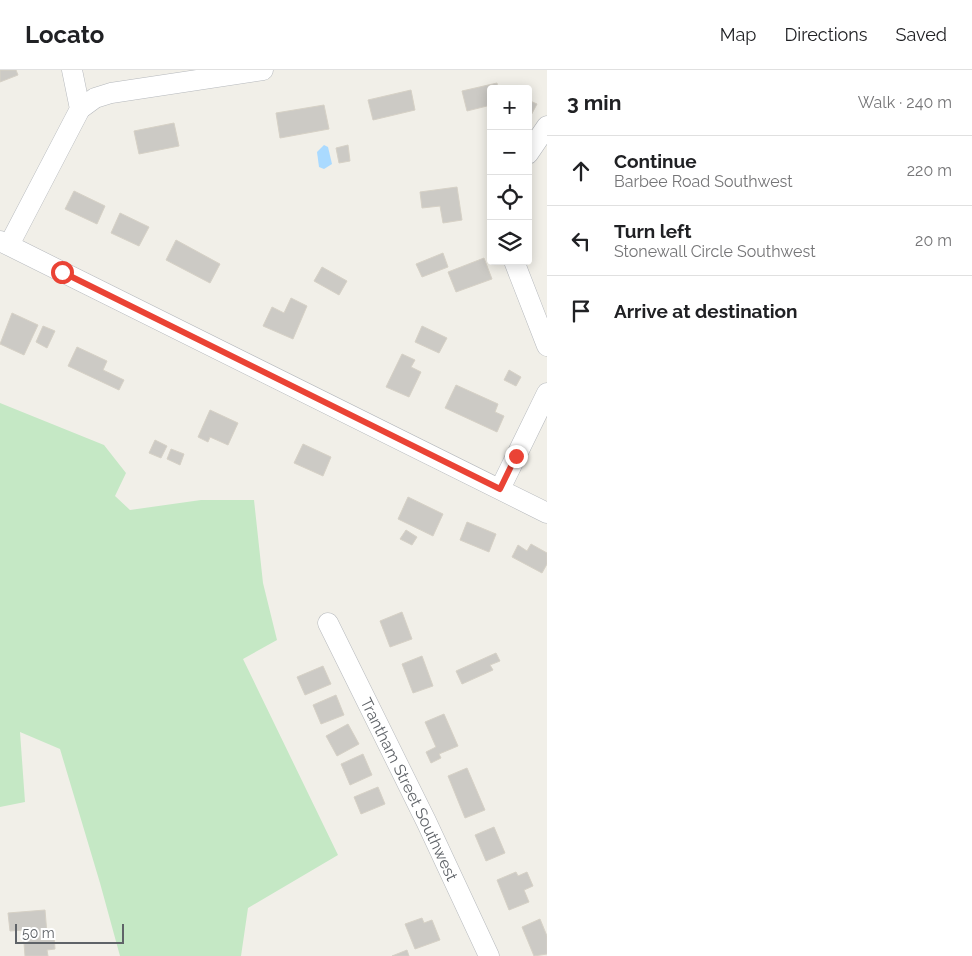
<!DOCTYPE html>
<html lang="en">
<head>
<meta charset="utf-8">
<style>
  body { margin:0; font-family:Raleway,sans-serif; background:#f6f6f6; color:#202124 }
  .controls { position:absolute; right:15px; top:15px; display:grid; overflow:hidden; border-radius:5px; box-shadow:0 2px 12px #0003 }
  .controls button { width:45px; height:45px; display:grid; place-items:center; padding:0; border:0; border-bottom:1px solid #e0e0e0; background:#fff; color:#202124; font:25px sans-serif }
  .scale { position:absolute; left:15px; bottom:12px; width:109px; box-sizing:border-box; padding-left:5px; border:2px solid #5f6368; border-top:0; font-size:14px; line-height:18px; white-space:nowrap; color:#5f6368; -webkit-text-stroke:4px #fff; paint-order:stroke }
  .stop { position:absolute; width:15px; height:15px; margin:-11px; border:4px solid #ea4335; border-radius:50%; background:#fff }
  .stop.end { background:#ea4335; border-color:#fff; box-shadow:0 1px 5px #0008 }
  .list { margin:0; padding:0; list-style:none }
  h2 { display:flex; justify-content:space-between; align-items:center; height:65px; margin:0; padding:0 20px; font-size:21px }
  h2 small { font-size:16px; font-weight:400; color:#757577 }
  .list li { display:grid; grid-template-columns:32px 1fr auto; gap:15px; align-items:center; box-sizing:border-box; height:70px; padding:0 20px; border-top:1px solid #e0e0e0 }
  .list b { display:block; font-size:19px; white-space:nowrap }
  .list p { margin:0; font-size:16px; white-space:nowrap; color:#757577 }
  .list em { font-size:16px; font-style:normal; color:#757577 }
  .icon { flex:none; width:28px; height:28px; fill:none; stroke:currentColor; stroke-width:2; stroke-linecap:round; stroke-linejoin:round }
  .map { position:relative; flex:none; width:547px; height:886px; overflow:hidden }
  header { display:flex; align-items:center; gap:30px; box-sizing:border-box; height:70px; padding:0 25px; background:#fff; border-bottom:1px solid #e0e0e0 }
  header strong { font-size:24px }
  nav { display:flex; gap:28px; margin-inline-start:auto; font-size:18px }
  main { display:flex }
  aside { flex:1; background:#fff }
  .map>svg:first-child { display:block }
  .green { fill:#c5e8c5 }
  .water { fill:#aadaff }
  .building { fill:#cccac5; stroke:#d6d1c6 }
  .lines { fill:none; stroke-linecap:round; stroke-linejoin:round }
  .minor-casing { stroke:#b5b8bc; stroke-width:21 }
  .minor { stroke:#fff; stroke-width:20 }
  .route { stroke:#ea4335; stroke-width:6 }
  .labels { text-anchor:middle; dominant-baseline:central; stroke-width:4; stroke-linejoin:round; paint-order:stroke }
  .street-label { font-size:16px; fill:#5f6368; stroke:#fff }
</style>
</head>
<body>
<header>
<strong>Locato</strong>
<nav><a>Map</a><a>Directions</a><a>Saved</a></nav>
</header>
<main>
<div class="map">
<svg width="547" height="886" viewBox="0 0 547 886">
  <rect width="100%" height="100%" fill="#f1efe8"/>
  <path class="green" d="M0 333 104 375 126 403 115 426 130 440 201 430H254L263 513 277 570 243 589 338 785 248 838 241 886H120L100 813 60 679 20 662 25 732 0 737Z"/>
  <path class="water" d="M324 75 328 77 332 94 324 99 319 97 317 82Z"/>
  <g class="building">
    <path d="M0 0H16L18 5 0 12Z"/>
    <path d="M497 13 498 19H491V35L467 41 462 21Z"/>
    <path d="M411 20 415 40 373 50 368 30Z"/>
    <path d="M528 30 537 34 528 51Z"/>
    <path d="M324 35 329 59 280 68 276 43Z"/>
    <path d="M174 53 179 76 139 84 134 61Z"/>
    <path d="M348 75 350 91 339 93 336 78Z"/>
    <path d="M457 117 462 150 443 153 440 136 422 138 420 122Z"/>
    <path d="M74 121 105 136 97 154 65 139Z"/>
    <path d="M120 143 149 157 139 176 111 163Z"/>
    <path d="M176 170 220 194 210 213 166 190Z"/>
    <path d="M443 183 448 197 422 207 416 194Z"/>
    <path d="M484 188 492 209 456 222 448 202Z"/>
    <path d="M322 197 347 211 339 225 314 211Z"/>
    <path d="M291 228 307 236 293 269 263 256 272 237 284 243Z"/>
    <path d="M12 243 38 255 24 285 0 274Z"/>
    <path d="M43 256 55 261 47 278 36 272Z"/>
    <path d="M422 256 447 268 439 283 415 272Z"/>
    <path d="M77 277 107 291 103 300 124 310 119 320 68 296Z"/>
    <path d="M402 284 415 290 411 297 421 302 409 327 386 317Z"/>
    <path d="M509 300 521 307 516 316 504 310Z"/>
    <path d="M456 315 498 334 495 342 504 346 497 362 445 338Z"/>
    <path d="M210 340 238 353 228 375 210 367 208 372 198 367Z"/>
    <path d="M155 370 167 376 161 388 149 383Z"/>
    <path d="M303 374 331 387 323 406 294 393Z"/>
    <path d="M171 379 184 384 180 395 167 389Z"/>
    <path d="M408 427 443 444 433 466 398 449Z"/>
    <path d="M467 452 496 464 489 482 460 470Z"/>
    <path d="M406 460 417 467 412 475 400 469Z"/>
    <path d="M531 474 547 483V494L542 503 512 487 518 475 527 481Z"/>
    <path d="M402 542 412 569 390 577 380 551Z"/>
    <path d="M496 583 500 591 490 595 493 600 462 614 456 601Z"/>
    <path d="M422 586 433 616 413 623 402 594Z"/>
    <path d="M323 596 331 614 305 625 297 607Z"/>
    <path d="M336 625 344 645 321 654 313 635Z"/>
    <path d="M444 644 458 676 439 684 441 688 431 693 426 682 436 677 425 652Z"/>
    <path d="M348 654 359 674 337 686 326 666Z"/>
    <path d="M363 684 372 705 350 715 341 694Z"/>
    <path d="M467 698 485 740 465 748 448 706Z"/>
    <path d="M378 717 385 734 361 744 354 727Z"/>
    <path d="M494 757 505 783 486 791 475 765Z"/>
    <path d="M516 802 518 806 527 802 533 816 524 820 529 832 509 840 497 810Z"/>
    <path d="M45 840 47 864H54L55 879 47 880 48 886H25L23 860 10 861 8 843Z"/>
    <path d="M422 848 424 853 432 850 440 870 415 879 405 854Z"/>
    <path d="M540 849 547 866V884L534 886 522 857Z"/>
    <path d="M407 880 409 886H392Z"/>
  </g>
  <g class="lines">
    <g class="minor-casing">
      <g id="minor">
        <path d="M80 39 95 28 111 23 263 0"/>
        <path d="M528 84 547 56"/>
        <path d="M0 171 547 443"/>
        <path d="M9 175 80 39 72 0"/>
        <path d="M514 191 547 276"/>
        <path d="M500 419 547 323"/>
        <path id="s1" d="M328 553 426 751 489 886"/>
      </g>
    </g>
    <use href="#minor" class="minor"/>
  </g>
  <g class="lines">
    <path class="route" d="M62 202 500 419 516 386"/>
  </g>
  <g class="labels">
    <g class="street-label">
      <text stroke="none"><textPath href="#s1" startOffset="185">Trantham Street Southwest</textPath></text>
    </g>
  </g>
</svg>
<div class="controls">
<button>+</button>
<button>−</button>
<button><svg class="icon" aria-label="locate" viewBox="0 0 24 24"><circle cx="12" cy="12" r="6"/><path d="M12 2v4M12 18v4M2 12h4M18 12h4"/></svg></button>
<button><svg class="icon" aria-label="layers" viewBox="0 0 24 24"><path d="M12 4l9 5-9 5-9-5zM3 14l9 5 9-5"/></svg></button>
</div>
<div class="scale">50 m</div>
<div class="stop" style="left:62px;top:202px"></div>
<div class="stop end" style="left:516px;top:386px"></div>
</div>
<aside>
<h2>3 min<small>Walk · 240 m</small></h2>
<ul class="list">
<li><svg class="icon" aria-label="ahead" viewBox="0 0 24 24"><path d="M12 20V5M6 11l6-6 6 6"/></svg><div><b>Continue</b><p>Barbee Road Southwest</p></div><em>220 m</em></li>
<li><svg class="icon" aria-label="left" viewBox="0 0 24 24"><path d="M17 20v-9H6M10 6l-5 5 5 5"/></svg><div><b>Turn left</b><p>Stonewall Circle Southwest</p></div><em>20 m</em></li>
<li><svg class="icon" aria-label="arrive" viewBox="0 0 24 24"><path d="M6 21V4h12l-3 4 3 4H6"/></svg><div><b>Arrive at destination</b></div></li>
</ul>
</aside>
</main>
</body>
</html>
